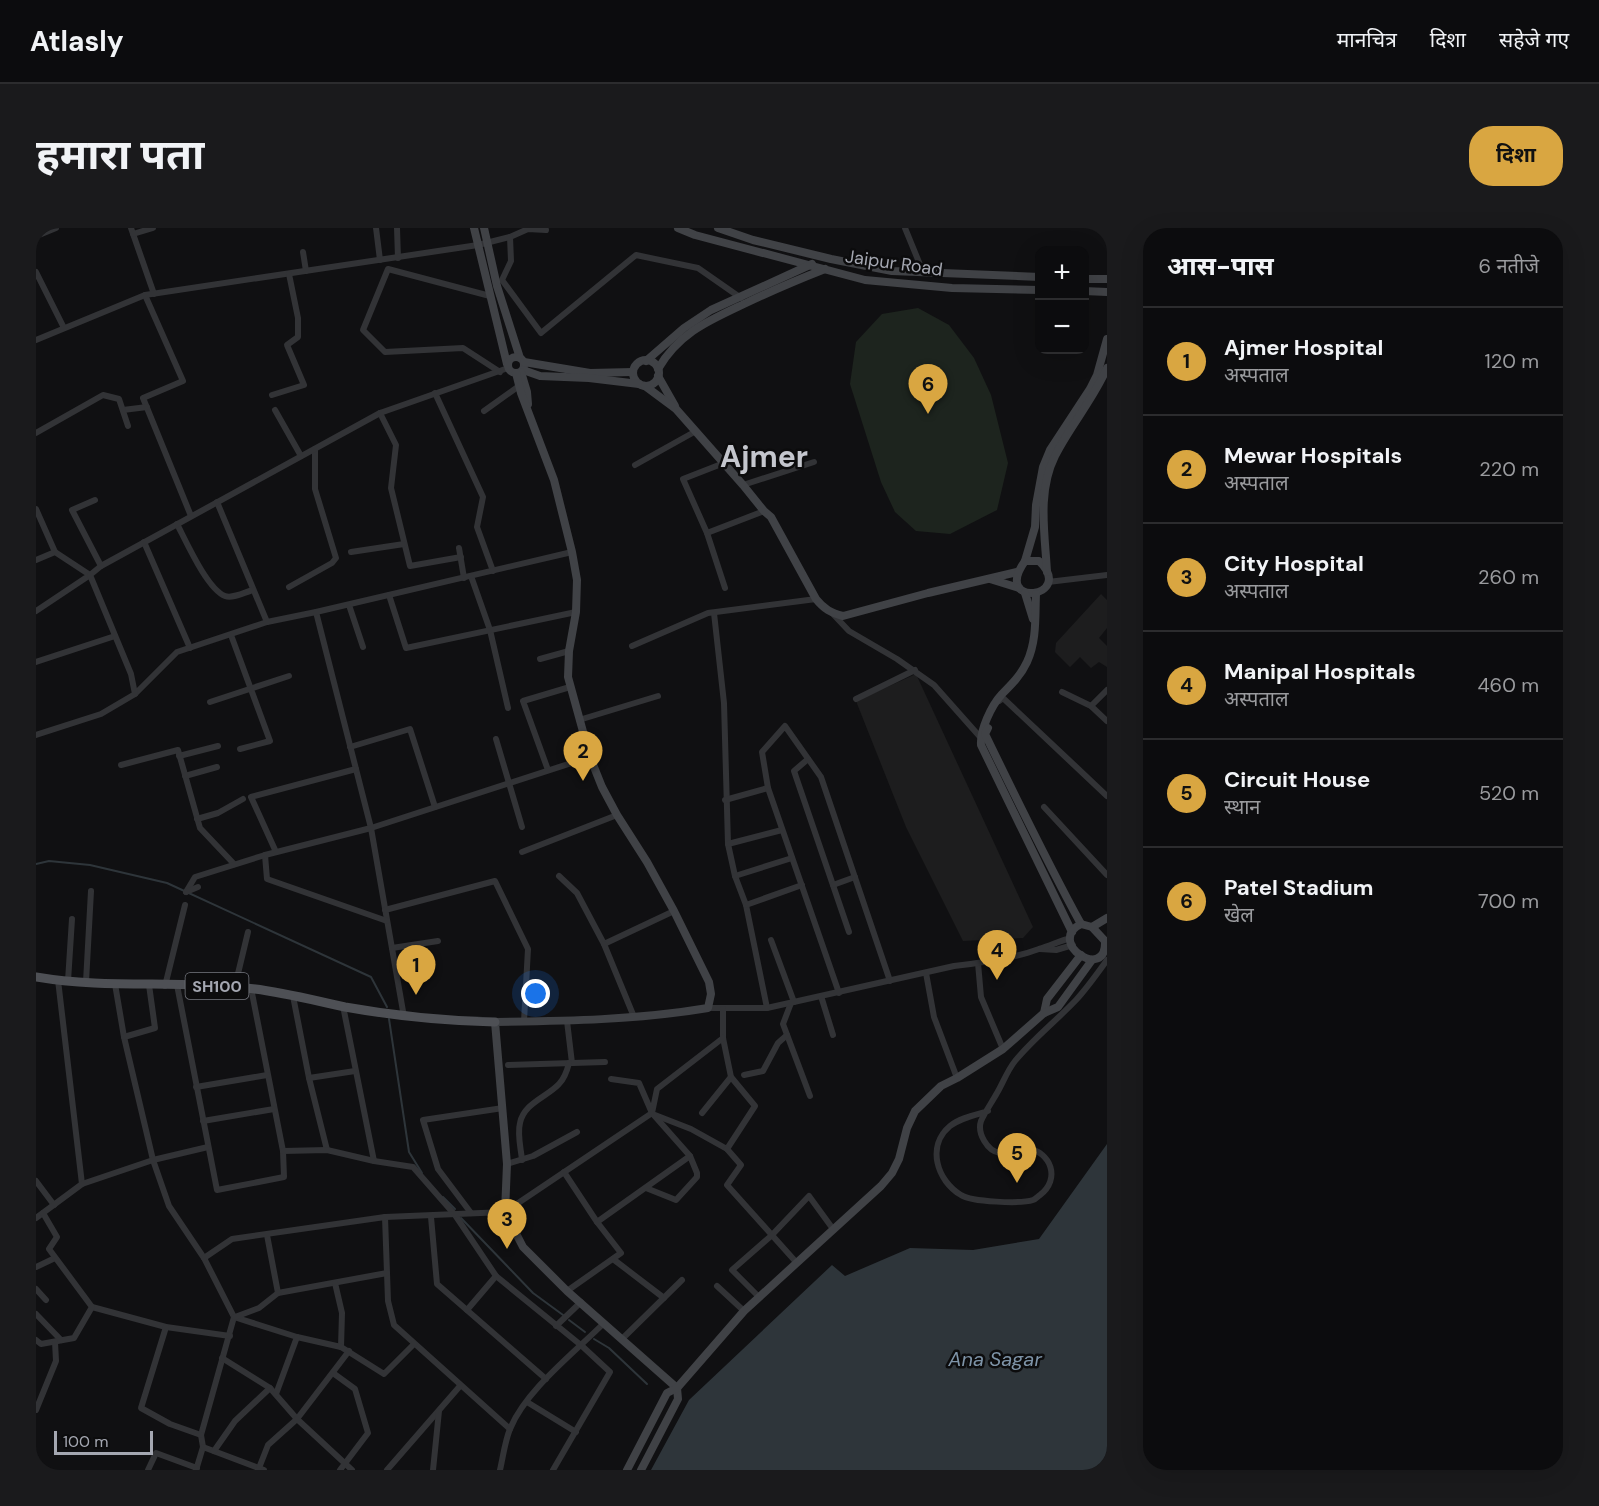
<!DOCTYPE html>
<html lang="hi">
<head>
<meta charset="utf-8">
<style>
  body { margin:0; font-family:"DM Sans","Noto Sans Devanagari",sans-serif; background:#1a1a1c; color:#f1f3f6 }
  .controls { position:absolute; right:18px; top:18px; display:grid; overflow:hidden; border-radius:12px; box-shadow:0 6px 24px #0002 }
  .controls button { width:54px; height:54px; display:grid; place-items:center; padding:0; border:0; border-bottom:2px solid #2c2c2e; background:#0c0c0e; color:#f1f3f6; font:30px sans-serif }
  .scale { position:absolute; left:18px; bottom:15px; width:99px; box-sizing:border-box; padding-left:6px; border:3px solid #a4a7b1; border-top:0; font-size:16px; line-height:21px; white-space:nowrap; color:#a4a7b1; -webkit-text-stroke:4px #0c0c0d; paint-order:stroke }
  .you { position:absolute; left:500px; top:766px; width:21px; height:21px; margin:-15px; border:4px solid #fff; border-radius:50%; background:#1a73e8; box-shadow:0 0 0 9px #1a73e833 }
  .badge { display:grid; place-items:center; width:39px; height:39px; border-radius:50%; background:#d9a641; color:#111; font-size:20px; font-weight:700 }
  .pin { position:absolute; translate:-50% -50px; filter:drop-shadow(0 2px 3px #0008) }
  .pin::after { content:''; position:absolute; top:32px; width:21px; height:18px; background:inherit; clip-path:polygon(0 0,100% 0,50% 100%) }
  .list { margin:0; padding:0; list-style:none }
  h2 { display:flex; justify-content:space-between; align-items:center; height:78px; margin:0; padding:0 24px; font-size:26px }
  h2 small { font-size:20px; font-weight:400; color:#9a9b9e }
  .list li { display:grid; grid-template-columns:39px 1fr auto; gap:18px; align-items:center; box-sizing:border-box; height:108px; padding:0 24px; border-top:2px solid #2c2c2e }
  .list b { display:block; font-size:22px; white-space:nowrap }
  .list p { margin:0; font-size:20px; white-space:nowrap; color:#9a9b9e }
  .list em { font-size:20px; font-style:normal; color:#9a9b9e }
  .map { position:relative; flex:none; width:1071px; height:1242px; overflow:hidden; border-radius:24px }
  header { display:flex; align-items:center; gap:36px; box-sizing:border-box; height:84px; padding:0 30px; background:#0c0c0e; border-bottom:2px solid #2c2c2e }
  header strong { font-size:28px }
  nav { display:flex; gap:33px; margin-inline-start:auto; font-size:21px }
  .intro { display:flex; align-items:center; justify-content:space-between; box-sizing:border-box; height:144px; padding:0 36px }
  h1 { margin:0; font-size:42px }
  .button { padding:15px 27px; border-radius:24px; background:#d9a641; color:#111; font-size:21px; font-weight:700 }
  main { display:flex; gap:36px; padding:0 36px }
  aside { flex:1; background:#0c0c0e; border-radius:24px; box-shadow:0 6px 24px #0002 }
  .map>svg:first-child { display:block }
  .built { fill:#1d1d1e }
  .green { fill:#1d241e }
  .water { fill:#2e353a }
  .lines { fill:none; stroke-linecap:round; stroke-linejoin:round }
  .stream { stroke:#2e353a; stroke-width:2 }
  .street { stroke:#323336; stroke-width:6 }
  .secondary { stroke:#404246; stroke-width:8 }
  .primary { stroke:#4e5055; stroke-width:9 }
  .labels { text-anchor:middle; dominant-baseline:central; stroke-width:5; stroke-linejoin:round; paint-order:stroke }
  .shield { fill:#0c0c0d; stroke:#767880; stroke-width:1.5 }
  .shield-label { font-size:16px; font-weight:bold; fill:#a4a7b1 }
  .street-label { font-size:18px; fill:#a4a7b1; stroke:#0c0c0d }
  .water-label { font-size:20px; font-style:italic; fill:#7e94a8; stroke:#0c0c0d }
  .town-label { font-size:30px; font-weight:bold; fill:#c4c6cd; stroke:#0c0c0d }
</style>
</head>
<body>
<header>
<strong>Atlasly</strong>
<nav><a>मानचित्र</a><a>दिशा</a><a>सहेजे गए</a></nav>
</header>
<div class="intro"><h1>हमारा पता</h1><a class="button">दिशा</a></div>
<main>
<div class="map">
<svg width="1071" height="1242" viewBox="0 0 1071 1242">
  <rect width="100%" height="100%" fill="#101012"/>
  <g class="built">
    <path d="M1065 366 1071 372V400L1063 410 1071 418V439L1063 434 1055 440 1044 429 1034 439 1019 424 1020 415Z"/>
    <path d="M880 446 997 699 987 710 927 713 870 599 820 473Z"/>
  </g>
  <path class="green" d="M882 80 913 97 938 130 955 167 972 235 961 282 914 306 880 303 859 284 845 254 814 156 820 114 846 86Z"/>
  <path class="water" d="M1071 916V1242H615L653 1172 796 1037 809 1048 874 1020 937 1022 1003 1011Z"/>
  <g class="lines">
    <g class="stream">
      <path d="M0 636 13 633 54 637 131 655 335 749 351 779"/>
      <path d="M353 791 373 924 386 945"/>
      <path d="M407 969 419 981"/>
      <path d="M425 990 497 1065 527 1087"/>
      <path d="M533 1092 549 1104"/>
      <path d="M558 1111 573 1120 611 1156"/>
    </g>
    <g class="street">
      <path d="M95 0 118 66"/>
      <path d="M340 0 344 32"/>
      <path d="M361 0 362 30"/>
      <path d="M869 0 887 44"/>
      <path d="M510 2 492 1 474 9 475 33 466 52 505 105 600 27 662 40 705 70"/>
      <path d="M97 6 117 0"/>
      <path d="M3 7 20 0"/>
      <path d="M267 24 270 43"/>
      <path d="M0 44 28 100"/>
      <path d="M109 67 147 153 107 170 155 288"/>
      <path d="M454 68 352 41 327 102 349 124 427 120 464 144"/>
      <path d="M0 112 109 67 442 17 474 9"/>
      <path d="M399 165 447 269 441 299 457 343"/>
      <path d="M236 167 268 157 251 117 262 109V90L253 46"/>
      <path d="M87 182 111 179"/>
      <path d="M239 182 265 228"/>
      <path d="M448 183 483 158"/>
      <path d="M344 185 360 217 355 260 374 338 425 329"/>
      <path d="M0 205 67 167 83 171 92 198"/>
      <path d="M688 235 647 251 671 305 728 283"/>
      <path d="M599 237 660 203"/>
      <path d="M707 257 778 234"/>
      <path d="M59 272 36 282 65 338"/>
      <path d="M181 274 231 394"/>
      <path d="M0 281 19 324"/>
      <path d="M141 296C150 313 171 361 189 368 197 371 209 364 217 362"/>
      <path d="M671 305 689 360"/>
      <path d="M108 314 154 420"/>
      <path d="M423 320 428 350"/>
      <path d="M315 324 368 316"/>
      <path d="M0 332 19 324 54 347 0 383"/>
      <path d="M435 348 454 402 472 480"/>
      <path d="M1012 354 1071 347"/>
      <path d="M253 359 296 335 300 330 279 261V221"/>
      <path d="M353 367 370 420 540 384"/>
      <path d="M313 377 327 419"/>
      <path d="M280 384 335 600 368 789"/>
      <path d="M678 385 688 475 692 616 699 648 710 677 731 780"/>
      <path d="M796 385 813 403 861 431 898 457 945 510"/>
      <path d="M195 407 234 513 204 521"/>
      <path d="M596 418 672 385 780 371"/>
      <path d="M504 431 533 423"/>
      <path d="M0 434 79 408"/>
      <path d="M1026 464 1055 478 1071 493"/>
      <path d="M99 466 141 424 231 394 280 384 536 324"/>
      <path d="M820 471 879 442"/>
      <path d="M963 473 967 470 1071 568"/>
      <path d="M174 474 253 448"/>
      <path d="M1055 478 1071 462"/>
      <path d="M543 492 622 468"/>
      <path d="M0 507 65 486 99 466 95 446 54 347 65 338 344 185 472 140"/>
      <path d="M460 511 486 599"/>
      <path d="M314 519 374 501 399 579"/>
      <path d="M143 528 182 518"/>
      <path d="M772 531 758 543 813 704"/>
      <path d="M85 537 142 522 164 600 198 636"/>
      <path d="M512 542 487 473 534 459"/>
      <path d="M149 548 181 539"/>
      <path d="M689 572 732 560"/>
      <path d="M1008 579 1071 647"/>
      <path d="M161 591 182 585 207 571"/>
      <path d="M692 616 746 602"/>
      <path d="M240 624 215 569 320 541"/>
      <path d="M486 624 581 587"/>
      <path d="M229 627 231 651 351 693"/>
      <path d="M523 648 541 665 568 716 638 683"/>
      <path d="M699 648 756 630"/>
      <path d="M797 657 819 649"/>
      <path d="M150 664 159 649 229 627 335 600 554 529"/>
      <path d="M150 664 162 659"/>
      <path d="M710 677 766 657"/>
      <path d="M349 682 459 653 492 721 488 793"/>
      <path d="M735 712 758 774"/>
      <path d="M568 716 598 789"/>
      <path d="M356 720 402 713"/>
      <path d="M1004 721 1020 722 1037 717"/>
      <path d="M942 735 945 769 967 821"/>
      <path d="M890 745 898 789 921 850"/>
      <path d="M22 752 46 956"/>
      <path d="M32 753 36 691"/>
      <path d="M50 754 55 663"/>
      <path d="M79 756 88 809 117 932 133 978 168 1030 198 1089 165 1207 167 1219 160 1242"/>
      <path d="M141 757 181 962 248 949 247 923 215 760"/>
      <path d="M129 758 149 677"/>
      <path d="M199 758 212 704"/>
      <path d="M803 765 732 560 726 524 749 498 785 549 854 753"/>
      <path d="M257 768 273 850 291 922"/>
      <path d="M785 768 797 807"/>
      <path d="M755 775 747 796 774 868"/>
      <path d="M307 778 338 933"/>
      <path d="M672 780H731L918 738C944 735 979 730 1003 721 1014 718 1023 713 1035 710"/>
      <path d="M531 793 536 835"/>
      <path d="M88 809 119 800 113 757"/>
      <path d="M472 837 569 834"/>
      <path d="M708 847 727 843 742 815 751 807"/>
      <path d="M273 850 319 843"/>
      <path d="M160 859 231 847"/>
      <path d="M952 883C939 887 924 890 914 898 890 918 901 953 925 967 935 974 985 976 997 972 1000 971 1002 968 1004 967 1025 951 1015 924 991 920 981 919 973 926 964 925 951 923 941 905 945 893 949 884 956 874 961 865 967 855 971 843 979 833 997 811 1020 793 1040 772 1051 760 1061 746 1071 732"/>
      <path d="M666 885 695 849"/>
      <path d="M619 887 655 901 691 921 719 878 695 849 687 810V781"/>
      <path d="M167 893 238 881"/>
      <path d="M691 921 705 937 691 957 760 1034"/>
      <path d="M247 923 291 922 338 933 377 939 419 987 460 1048 546 1118 574 1144 517 1242"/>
      <path d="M486 932C485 921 481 906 484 895 488 875 511 869 523 856 529 850 531 843 533 835"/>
      <path d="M471 936 497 928 541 904"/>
      <path d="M528 944 561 994"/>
      <path d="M0 953 18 977"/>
      <path d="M610 960 640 972 661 949V945L654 928"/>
      <path d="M435 985 402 941 387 892 467 880"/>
      <path d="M349 989 352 1073 358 1097 474 1201"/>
      <path d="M395 989 401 1056 510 1151"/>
      <path d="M0 990 46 956 117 932 172 919"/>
      <path d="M231 1007 242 1065 351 1045"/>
      <path d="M168 1030 196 1011 349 989 469 984 616 885 621 861 687 810"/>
      <path d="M577 1031 628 1070"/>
      <path d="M0 1039 19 1030"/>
      <path d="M299 1055 306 1085 305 1119"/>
      <path d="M681 1058 708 1083"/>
      <path d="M0 1061 10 1072"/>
      <path d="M531 1063 585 1025 561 994 654 928 616 885 603 855 575 851"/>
      <path d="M723 1069 696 1042 735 1008 773 968 797 1001"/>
      <path d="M56 1079 130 1099 194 1108"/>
      <path d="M431 1082 460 1048"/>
      <path d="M0 1086 25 1112"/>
      <path d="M198 1089 261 1109 305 1119 348 1146 378 1116"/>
      <path d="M199 1089 223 1080 242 1065"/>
      <path d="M520 1098 545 1074"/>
      <path d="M130 1099 105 1180 134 1196 165 1207"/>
      <path d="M586 1111 646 1052"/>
      <path d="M0 1112 5 1116 38 1110 56 1079 13 1021 21 1009 7 985"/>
      <path d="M186 1130 234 1160 261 1191 316 1242"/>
      <path d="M297 1145 319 1161 332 1205 304 1242"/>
      <path d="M240 1166 261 1109"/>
      <path d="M491 1174 540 1204"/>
      <path d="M0 1182 20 1133 19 1114"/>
      <path d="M167 1219 228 1242"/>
      <path d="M178 1223 199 1193 234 1160"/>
      <path d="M223 1240 232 1217 261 1191 313 1123"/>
      <path d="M112 1242 120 1225 161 1240"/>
      <path d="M351 1242 424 1158"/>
      <path d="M397 1242 403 1183"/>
      <path d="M464 1242C467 1229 469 1213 474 1201 490 1162 538 1125 568 1095"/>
    </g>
    <g class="secondary">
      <path d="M438 0 471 136"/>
      <path d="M448 0 461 58 484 130"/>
      <path d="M642 0 659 7 829 52 916 60 1004 62"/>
      <path d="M682 0 717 12 795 31 856 43 1004 49"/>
      <path d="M1048 51H1071"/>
      <path d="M1048 63 1071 64"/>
      <circle cx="480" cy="137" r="8"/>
      <circle cx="610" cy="145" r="13"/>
      <path d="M610 133 648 100 675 82 776 36"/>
      <path d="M488 134 554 145 597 144"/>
      <path d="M622 141C643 105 672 93 708 76 735 63 761 52 789 41"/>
      <path d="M487 142 504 148 553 150 603 156"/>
      <path d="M485 144 491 164 492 176"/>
      <path d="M480 145 485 165 518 252 536 324 541 352 540 384 533 423 532 449 554 529 566 559 581 587 611 634 638 683 673 754 675 766 672 780C601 792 530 793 459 794L471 936 469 984 487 1019 531 1063 641 1160 642 1171 605 1242"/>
      <path d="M622 148 639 178"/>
      <path d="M609 158 640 181 707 257 728 283 735 289 780 371C788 381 795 385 807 388L892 365 981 344"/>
      <path d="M989 333 999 299 1000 277 1007 239 1014 222 1054 161 1061 147 1071 111"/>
      <path d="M989 333H1003C1041 370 955 381 989 333Z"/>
      <path d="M1011 344C1009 306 1001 264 1019 228 1034 198 1057 172 1071 140"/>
      <path d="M954 351 983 360"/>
      <path d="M989 365 997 391"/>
      <path d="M1000 366C999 389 1001 412 991 434 985 447 976 456 966 466 955 478 944 502 945 517L1036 704"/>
      <path d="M952 500 949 506C980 570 1011 634 1045 696"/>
      <path d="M1045 696 1056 699 1069 713C1071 755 1009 714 1045 696Z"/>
      <path d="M1056 699 1071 690"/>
      <path d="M1008 785 1011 771 1045 727"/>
      <path d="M591 1242 631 1165 641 1160 708 1083 845 958 856 945 863 931 871 900 879 883 905 858 921 850 967 821 1008 785 1022 779 1056 732"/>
    </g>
    <path class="primary" d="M0 749C70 761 140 752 210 760 243 763 276 772 309 779 359 788 408 793 459 794"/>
  </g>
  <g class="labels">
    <rect class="shield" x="149.5" y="745" width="63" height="26" rx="4.5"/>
    <g class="shield-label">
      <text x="181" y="758">SH100</text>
    </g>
    <g class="street-label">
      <text transform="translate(858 35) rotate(8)">Jaipur Road</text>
    </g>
    <g class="water-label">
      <text x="959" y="1131">Ana Sagar</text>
    </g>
    <g class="town-label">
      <text x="728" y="228">Ajmer</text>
    </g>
  </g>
</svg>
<div class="controls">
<button>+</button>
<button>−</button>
</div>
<div class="scale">100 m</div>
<div class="you"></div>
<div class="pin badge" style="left:380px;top:767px">1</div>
<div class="pin badge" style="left:547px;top:553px">2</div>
<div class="pin badge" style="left:471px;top:1021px">3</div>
<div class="pin badge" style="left:961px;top:752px">4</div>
<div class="pin badge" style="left:981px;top:955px">5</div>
<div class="pin badge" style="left:892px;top:186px">6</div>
</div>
<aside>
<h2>आस-पास<small>6 नतीजे</small></h2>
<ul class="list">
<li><span class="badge">1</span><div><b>Ajmer Hospital</b><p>अस्पताल</p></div><em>120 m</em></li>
<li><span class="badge">2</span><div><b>Mewar Hospitals</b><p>अस्पताल</p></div><em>220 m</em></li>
<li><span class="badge">3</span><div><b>City Hospital</b><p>अस्पताल</p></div><em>260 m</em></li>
<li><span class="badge">4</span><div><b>Manipal Hospitals</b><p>अस्पताल</p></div><em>460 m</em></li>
<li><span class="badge">5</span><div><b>Circuit House</b><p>स्थान</p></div><em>520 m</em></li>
<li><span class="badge">6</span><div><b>Patel Stadium</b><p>खेल</p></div><em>700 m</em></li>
</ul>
</aside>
</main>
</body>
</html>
